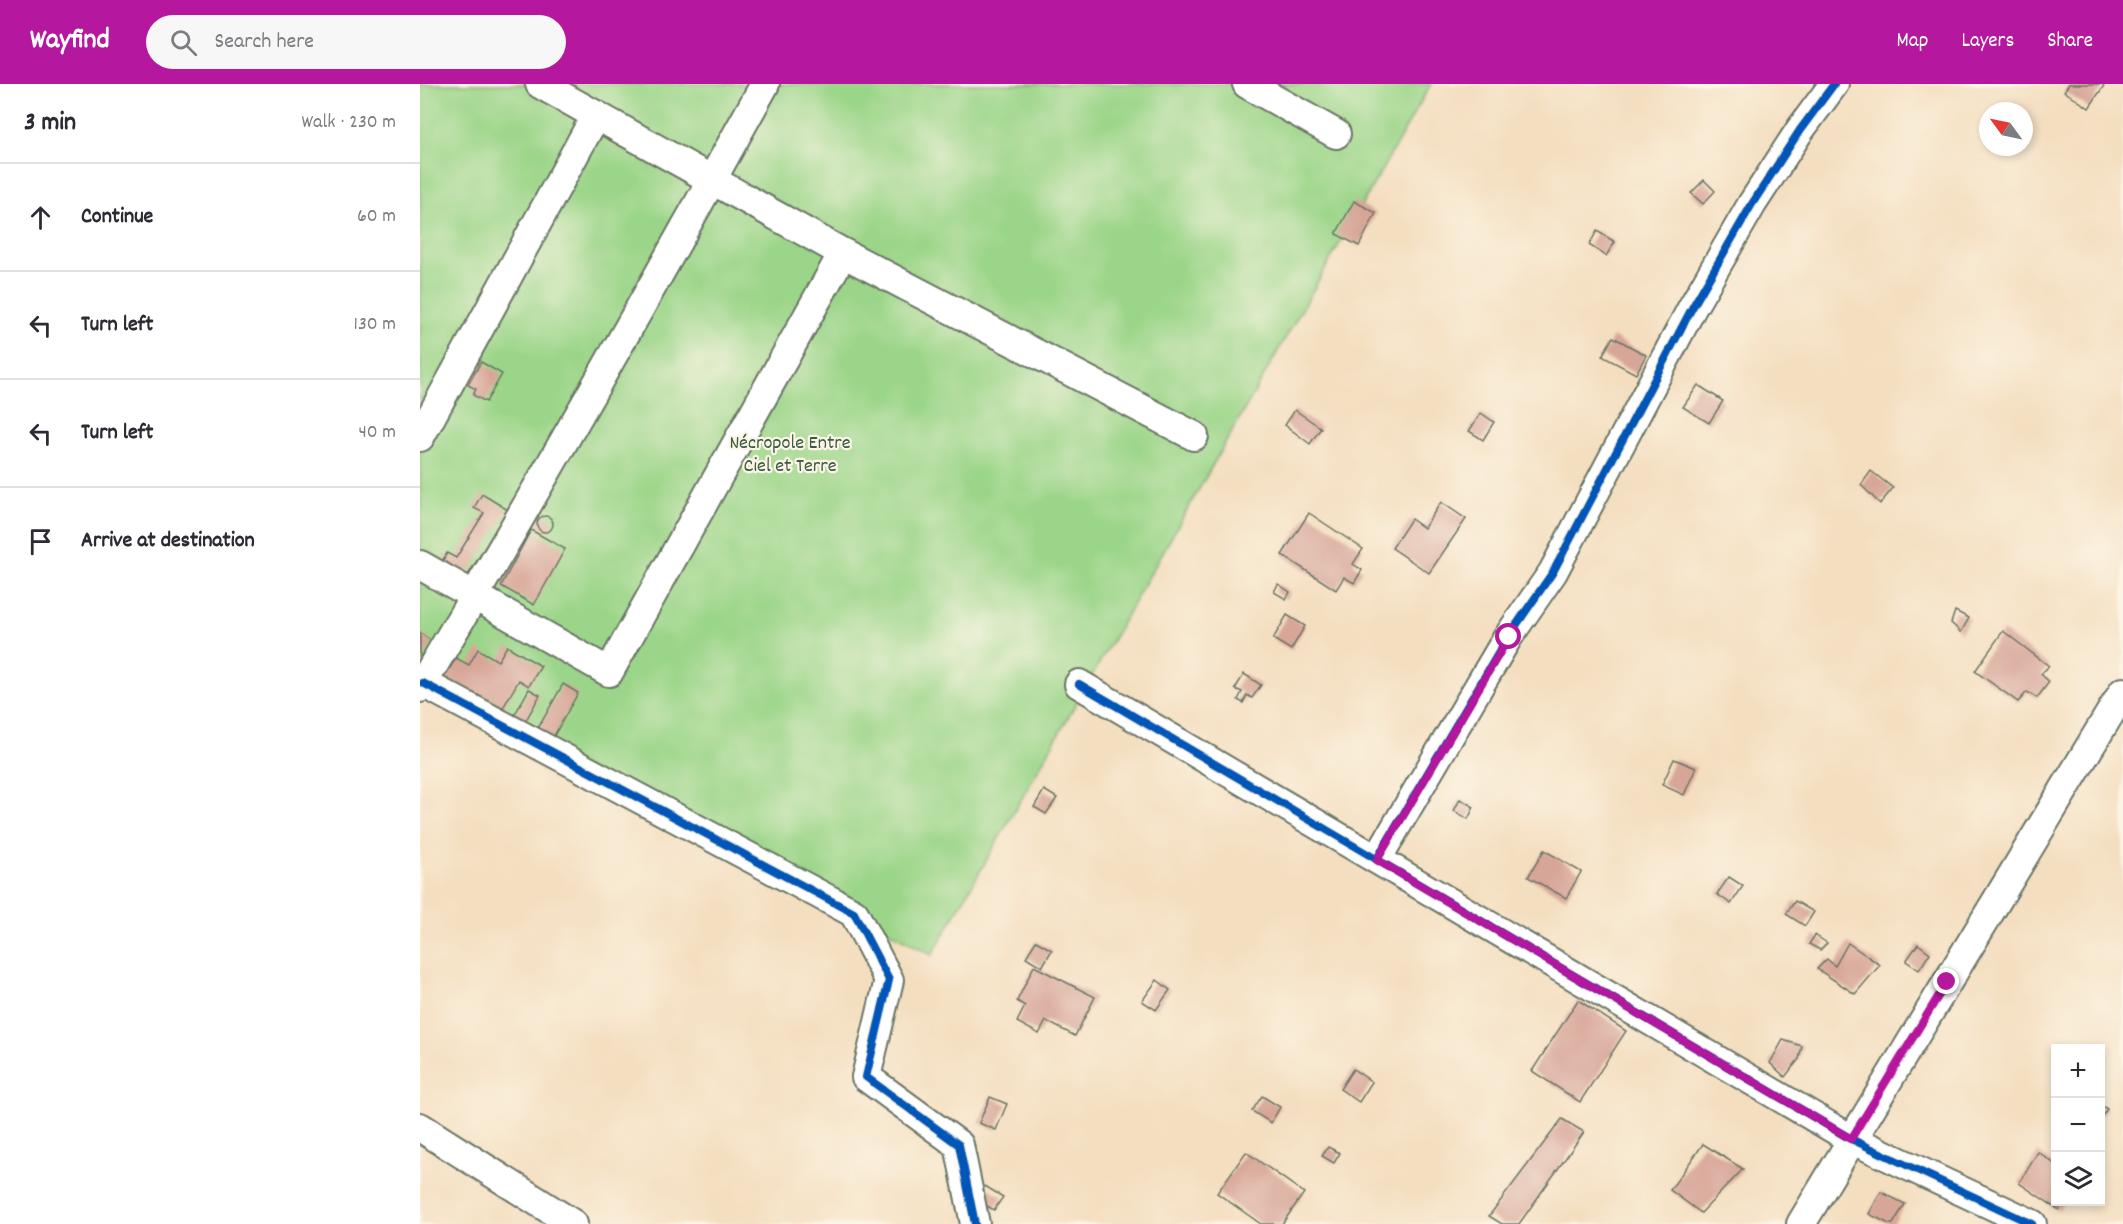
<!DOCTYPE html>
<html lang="en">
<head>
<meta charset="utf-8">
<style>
  body { margin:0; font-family:Dekko,sans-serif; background:#f7f7f7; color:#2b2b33 }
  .controls { position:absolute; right:18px; bottom:18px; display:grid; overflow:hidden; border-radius:0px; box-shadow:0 3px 9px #0003 }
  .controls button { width:54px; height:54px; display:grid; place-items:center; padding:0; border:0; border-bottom:2px solid #e1e1e2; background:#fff; color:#2b2b33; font:30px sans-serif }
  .compass { position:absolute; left:1559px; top:18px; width:54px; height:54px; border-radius:50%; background:#fff; box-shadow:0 3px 9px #0003; rotate:303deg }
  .stop { position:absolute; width:18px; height:18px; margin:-14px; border:4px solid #b5179e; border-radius:50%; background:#fff }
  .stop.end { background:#b5179e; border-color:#fff; box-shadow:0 2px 6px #0008 }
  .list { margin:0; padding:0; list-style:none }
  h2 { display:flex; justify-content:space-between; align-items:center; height:78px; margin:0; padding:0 24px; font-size:26px }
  h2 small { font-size:20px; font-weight:400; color:#7c7c81 }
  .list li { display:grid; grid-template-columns:39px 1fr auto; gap:18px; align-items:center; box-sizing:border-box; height:108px; padding:0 24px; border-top:2px solid #e1e1e2 }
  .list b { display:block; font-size:22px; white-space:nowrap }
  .list em { font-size:20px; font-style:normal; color:#7c7c81 }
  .icon { flex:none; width:33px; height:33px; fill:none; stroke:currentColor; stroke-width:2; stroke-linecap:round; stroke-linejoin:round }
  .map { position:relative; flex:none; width:1703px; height:1140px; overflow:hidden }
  header { display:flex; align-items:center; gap:36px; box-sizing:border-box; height:84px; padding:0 30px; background:#b5179e; color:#fff }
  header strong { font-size:28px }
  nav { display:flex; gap:33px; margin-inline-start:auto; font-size:21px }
  .search { width:420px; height:54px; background:#f7f7f7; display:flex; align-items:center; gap:15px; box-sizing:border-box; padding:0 21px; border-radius:33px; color:#7c7c81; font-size:22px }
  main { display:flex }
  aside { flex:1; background:#fff }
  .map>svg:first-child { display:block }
  .green { fill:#9bd589; stroke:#5d895e; stroke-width:1.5 }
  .building { fill:#d7a698 }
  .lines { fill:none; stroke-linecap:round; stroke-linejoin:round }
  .minor-casing { stroke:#6a7565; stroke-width:32 }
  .minor { stroke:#fff; stroke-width:28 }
  .cycleway-casing { stroke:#fcf5e5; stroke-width:11 }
  .cycleway { stroke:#0057b8; stroke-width:8 }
  .route { stroke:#b5179e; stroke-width:8 }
  .labels { text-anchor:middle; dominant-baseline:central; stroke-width:4.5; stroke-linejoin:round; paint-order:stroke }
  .park-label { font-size:20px; fill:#385b45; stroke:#fcf5e5 }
</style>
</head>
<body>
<header>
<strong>Wayfind</strong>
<div class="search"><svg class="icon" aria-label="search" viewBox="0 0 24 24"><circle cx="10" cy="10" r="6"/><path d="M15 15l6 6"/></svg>Search here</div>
<nav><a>Map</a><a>Layers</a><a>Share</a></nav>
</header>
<main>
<aside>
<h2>3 min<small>Walk · 230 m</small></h2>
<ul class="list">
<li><svg class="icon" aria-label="ahead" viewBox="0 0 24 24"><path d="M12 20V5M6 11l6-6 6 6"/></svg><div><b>Continue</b></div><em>60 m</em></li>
<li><svg class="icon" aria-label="left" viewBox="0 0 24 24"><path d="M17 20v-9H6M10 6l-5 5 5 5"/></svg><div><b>Turn left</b></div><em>130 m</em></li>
<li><svg class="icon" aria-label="left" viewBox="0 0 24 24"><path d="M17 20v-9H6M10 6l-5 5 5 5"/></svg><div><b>Turn left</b></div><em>40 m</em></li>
<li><svg class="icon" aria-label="arrive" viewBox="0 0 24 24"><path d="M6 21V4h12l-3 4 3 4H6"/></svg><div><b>Arrive at destination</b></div></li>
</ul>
</aside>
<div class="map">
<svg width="1703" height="1140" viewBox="0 0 1703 1140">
  <rect width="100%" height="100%" fill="#fcf5e5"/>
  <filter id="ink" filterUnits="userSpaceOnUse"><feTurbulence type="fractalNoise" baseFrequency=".0167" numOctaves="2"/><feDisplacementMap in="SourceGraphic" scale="12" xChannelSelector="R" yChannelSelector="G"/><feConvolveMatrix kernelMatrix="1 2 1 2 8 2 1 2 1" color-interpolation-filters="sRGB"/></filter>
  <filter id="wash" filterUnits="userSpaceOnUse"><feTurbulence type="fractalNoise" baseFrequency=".008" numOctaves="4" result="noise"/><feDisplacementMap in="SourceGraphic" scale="24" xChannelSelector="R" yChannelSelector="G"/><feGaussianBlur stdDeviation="1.35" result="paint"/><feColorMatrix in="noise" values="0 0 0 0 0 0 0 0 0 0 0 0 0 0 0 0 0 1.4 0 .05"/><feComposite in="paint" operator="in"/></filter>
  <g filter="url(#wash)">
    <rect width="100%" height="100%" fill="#f4dec0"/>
    <path class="green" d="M0 0H1011L512 871 0 594Z"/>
    <g id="blocks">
      <g class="building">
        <path d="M1649 0H1685L1669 24 1644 7Z"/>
        <path d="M1284 96 1295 107 1283 120 1271 109Z"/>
        <path d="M934 117 956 129 939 162 916 150Z"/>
        <path d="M1177 147 1195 158 1186 172 1169 161Z"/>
        <path d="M1193 253 1226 271 1216 290 1182 272Z"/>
        <path d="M61 278 82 290 66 318 53 311 56 305 48 301Z"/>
        <path d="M1278 301 1303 317 1289 339 1263 323Z"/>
        <path d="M875 326 901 344 890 360 865 341Z"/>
        <path d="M1061 329 1074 338 1063 356 1049 347Z"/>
        <path d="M1451 387 1473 404 1460 420 1441 401Z"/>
        <path d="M62 410 88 426 45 496 20 481 27 469 36 474 64 429 54 424Z"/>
        <path d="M1021 418 1046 435 1009 489 972 464 991 435 1004 444Z"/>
        <path d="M889 429 943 465 933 480 942 486 934 499 924 493 916 506 862 471Z"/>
        <circle cx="125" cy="440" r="8"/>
        <path d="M111 446 145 465 114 521 81 502Z"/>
        <path d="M858 500 870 508 866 515 854 508Z"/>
        <path d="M1535 527 1549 534 1541 548 1531 539Z"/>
        <path d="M867 531 885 542 871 566 853 555Z"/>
        <path d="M1583 547 1629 582 1621 590 1629 598 1617 614 1607 608 1598 618 1555 587Z"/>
        <path d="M0 549 13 558 0 580Z"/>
        <path d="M87 562 121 582 109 602 99 596 80 629 23 595 36 574 49 581 58 565 78 577Z"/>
        <path d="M824 590 841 601 832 614 827 611 823 619 818 616 822 608 815 605Z"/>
        <path d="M143 600 158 609 131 657 116 648Z"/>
        <path d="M109 605 120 611 105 638 94 632Z"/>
        <path d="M1254 675 1276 684 1264 711 1242 701Z"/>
        <path d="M624 706 637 714 626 730 614 723Z"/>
        <path d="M1040 715 1054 723 1048 735 1034 727Z"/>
        <path d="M1124 766 1161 788 1146 814 1108 793Z"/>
        <path d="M1309 793 1323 802 1311 820 1297 810Z"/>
        <path d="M1375 817 1394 828 1385 842 1366 830Z"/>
        <path d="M1395 851 1407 859 1400 866 1389 860Z"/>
        <path d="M616 857 632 866 622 883 606 873Z"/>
        <path d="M1428 859 1460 881 1435 910 1397 885 1407 875 1415 882Z"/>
        <path d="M1498 860 1510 869 1499 886 1486 877Z"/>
        <path d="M614 882 675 913 655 952 626 937 619 950 597 938 605 922 597 917Z"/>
        <path d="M737 896 750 906 736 926 722 917Z"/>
        <path d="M1158 916 1206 947 1160 1018 1112 987Z"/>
        <path d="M1363 956 1382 962 1379 975 1365 993 1350 979Z"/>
        <path d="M933 985 952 998 939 1018 920 1005Z"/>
        <path d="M842 1012 860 1023 851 1039 832 1027Z"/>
        <path d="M570 1013 587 1020 576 1046 559 1039Z"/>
        <path d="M1680 1021 1687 1025 1680 1035Z"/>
        <path d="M1142 1035 1164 1048 1099 1140H1082L1069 1132Z"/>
        <path d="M1283 1060 1323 1085 1281 1129 1250 1106Z"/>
        <path d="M908 1063 920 1069 914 1079 902 1072Z"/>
        <path d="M826 1068 884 1109 862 1140H841L797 1109Z"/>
        <path d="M1618 1068 1636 1081V1118H1643L1639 1126 1599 1099Z"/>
        <path d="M565 1102 583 1113 574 1126 557 1116Z"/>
        <path d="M1461 1108 1485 1120 1473 1140H1469L1449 1130Z"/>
      </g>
    </g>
  </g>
  <g filter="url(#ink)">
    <use href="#blocks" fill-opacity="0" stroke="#6a7565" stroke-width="1.5"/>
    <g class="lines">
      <g class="minor-casing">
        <g id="minor">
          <path d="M120 0 423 169 774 352"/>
          <path d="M827 0 916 50"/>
          <path d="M0 353 176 31"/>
          <path d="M0 481 189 588 423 169"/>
          <path d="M3 599 434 829 469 896 446 993 539 1061 555 1140"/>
          <path d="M659 600 1431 1055 1612 1140"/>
          <path d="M0 604C118 405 233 203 345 0"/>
          <path d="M957 775 1088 553 1133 488 1272 224 1332 120 1380 46 1414 0"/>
          <path d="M0 1043 153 1140"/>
          <path d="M1381 1140 1703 608"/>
        </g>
      </g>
      <use href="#minor" class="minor"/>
      <g class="cycleway-casing">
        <g id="cycleway">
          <path d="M3 599 434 829 469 896 446 993 539 1061 555 1140"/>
          <path d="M659 600 1431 1055 1612 1140"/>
          <path d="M957 775 1088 553 1133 488 1272 224 1332 120 1380 46 1414 0"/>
        </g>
      </g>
      <use href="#cycleway" class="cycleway"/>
    </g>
  </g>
  <g class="lines" filter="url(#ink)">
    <path class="route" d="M1089 553 957 776 1431 1055 1527 898"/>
  </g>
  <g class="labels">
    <g class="park-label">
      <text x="370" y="360">Nécropole Entre<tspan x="370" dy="23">Ciel et Terre</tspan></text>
    </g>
  </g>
</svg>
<div class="controls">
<button>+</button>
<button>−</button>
<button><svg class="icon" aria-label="layers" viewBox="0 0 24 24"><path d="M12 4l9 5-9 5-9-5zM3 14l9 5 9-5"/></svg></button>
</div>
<svg class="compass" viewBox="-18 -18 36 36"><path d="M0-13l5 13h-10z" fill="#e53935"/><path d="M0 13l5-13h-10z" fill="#7c7c81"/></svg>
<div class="stop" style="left:1089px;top:553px"></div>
<div class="stop end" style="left:1527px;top:898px"></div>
</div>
</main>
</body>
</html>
